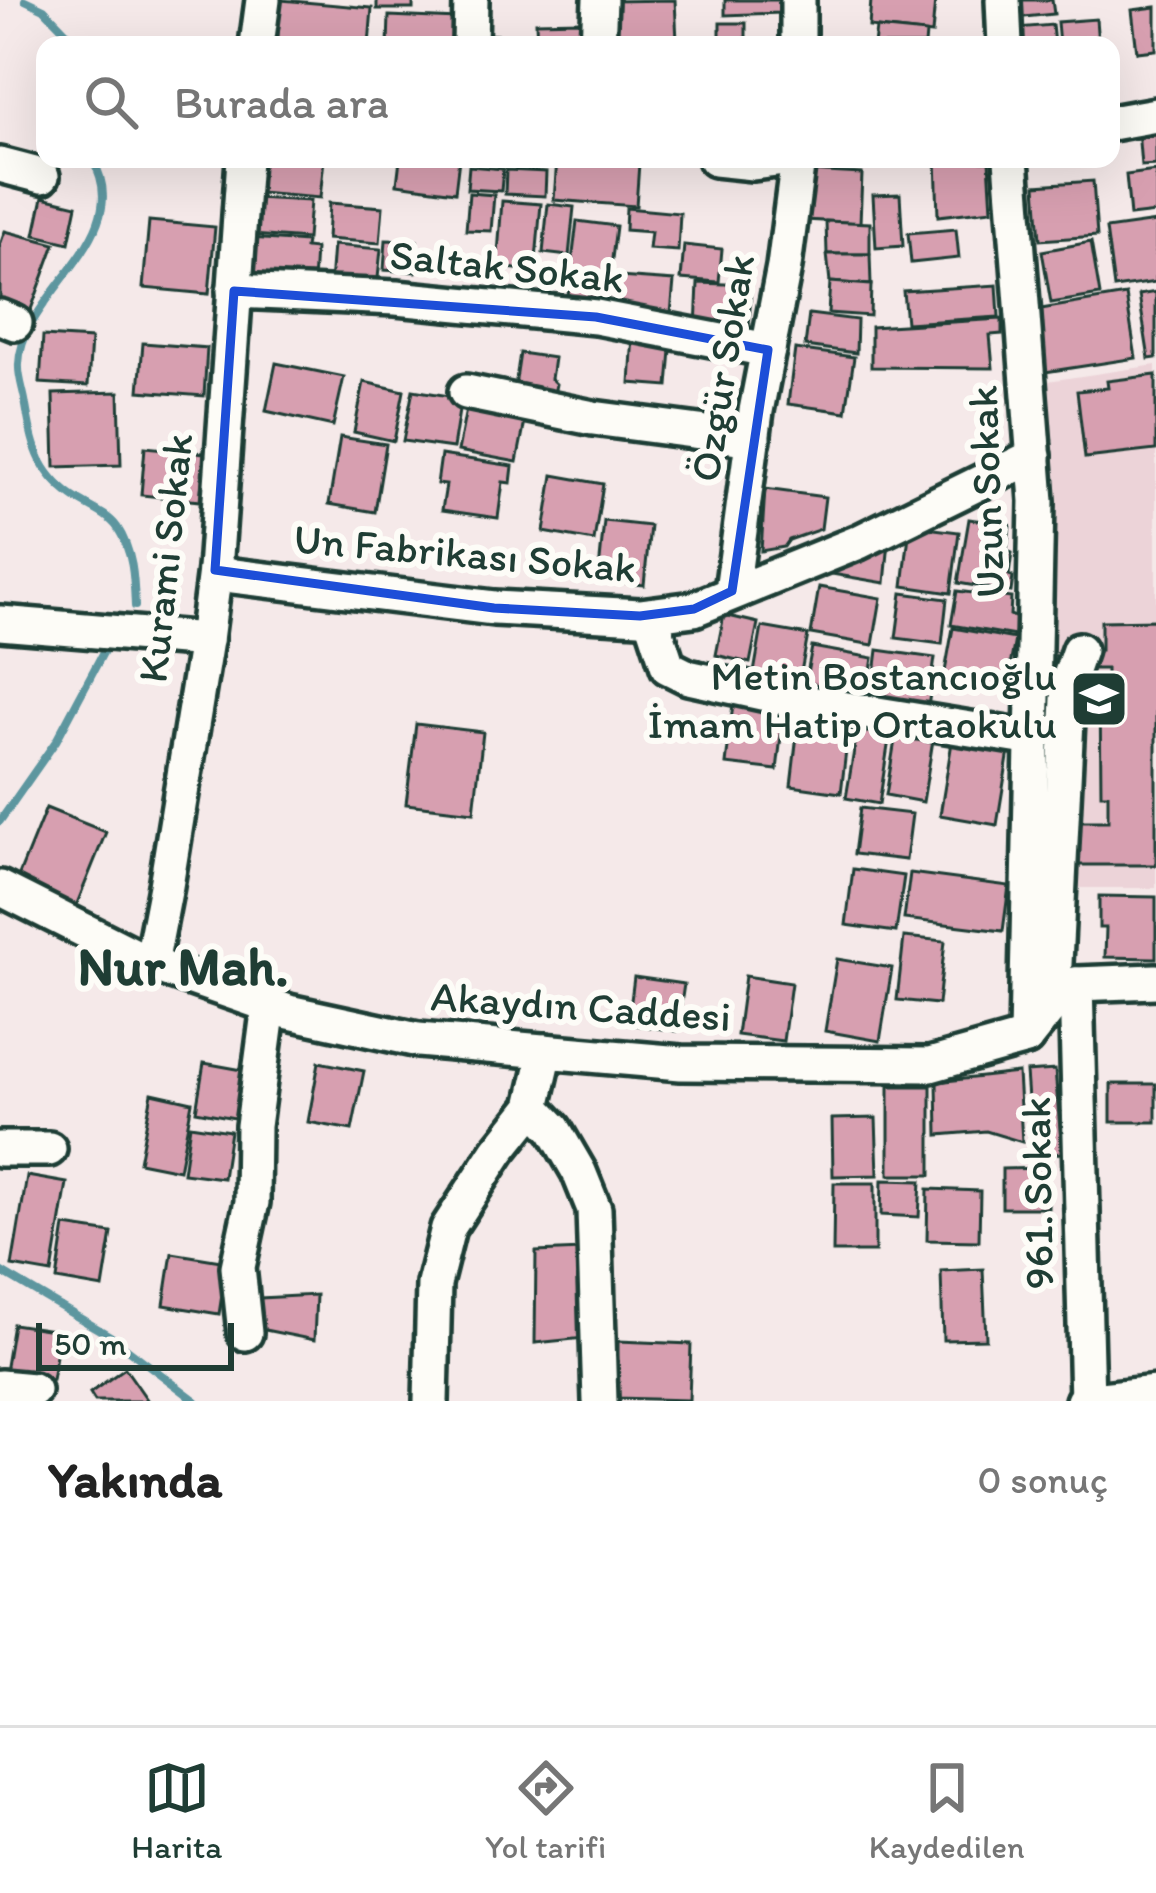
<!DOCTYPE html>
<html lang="tr">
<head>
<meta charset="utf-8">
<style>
  body { margin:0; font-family:Itim,sans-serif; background:#f2f2f2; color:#222 }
  .scale { position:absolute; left:36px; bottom:30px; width:198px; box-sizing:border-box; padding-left:12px; border:6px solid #1f3d34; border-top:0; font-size:33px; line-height:42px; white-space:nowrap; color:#1f3d34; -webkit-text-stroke:9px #fdfcf7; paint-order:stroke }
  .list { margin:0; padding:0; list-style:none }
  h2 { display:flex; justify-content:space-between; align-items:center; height:156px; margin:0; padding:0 48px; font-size:51px }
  h2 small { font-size:39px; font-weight:400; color:#767676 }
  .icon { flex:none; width:66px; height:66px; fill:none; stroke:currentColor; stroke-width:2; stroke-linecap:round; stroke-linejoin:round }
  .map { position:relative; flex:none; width:1156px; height:1401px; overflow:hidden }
  .search { position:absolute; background:#fff; box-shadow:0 12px 48px #0002; left:36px; right:36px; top:36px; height:132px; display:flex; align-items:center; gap:30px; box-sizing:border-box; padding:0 42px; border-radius:24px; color:#767676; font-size:45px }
  .sheet { height:324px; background:#fff }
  nav { display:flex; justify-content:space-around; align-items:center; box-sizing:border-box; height:168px; border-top:3px solid #e0e0e0; background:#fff; font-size:33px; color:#767676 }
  nav a { display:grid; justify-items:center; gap:6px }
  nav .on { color:#1f3d34 }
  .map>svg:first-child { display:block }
  .built { fill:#ecd3d8 }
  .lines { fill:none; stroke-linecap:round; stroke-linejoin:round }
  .stream { stroke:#5d969f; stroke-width:8 }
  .building { fill:#d79fb0; stroke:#1f3d34; stroke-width:3 }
  .minor-casing { stroke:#1f3d34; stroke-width:42 }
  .minor { stroke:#fdfcf7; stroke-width:33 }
  .marked { fill:none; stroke:#1d4ed8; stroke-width:9; stroke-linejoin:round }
  .labels { text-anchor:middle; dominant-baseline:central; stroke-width:12; stroke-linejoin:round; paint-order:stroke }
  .street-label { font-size:42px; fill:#1f3d34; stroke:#fdfcf7 }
  .poi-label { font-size:42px; fill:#1f3d34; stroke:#fdfcf7; text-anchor:end }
  .district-label { font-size:54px; font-weight:bold; fill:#1f3d34; stroke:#fdfcf7 }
</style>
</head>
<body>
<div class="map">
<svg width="1156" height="1401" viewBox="0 0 1156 1401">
  <rect width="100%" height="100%" fill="#f5e9e9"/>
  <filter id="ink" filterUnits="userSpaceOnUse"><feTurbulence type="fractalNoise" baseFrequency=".00833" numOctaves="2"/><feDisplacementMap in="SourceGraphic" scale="24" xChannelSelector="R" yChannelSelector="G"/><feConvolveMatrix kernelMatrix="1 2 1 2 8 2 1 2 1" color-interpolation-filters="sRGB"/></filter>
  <g filter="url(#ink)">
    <path class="built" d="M1156 365V888H1040L1041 382Z"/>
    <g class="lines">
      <g class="stream">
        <path d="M25 0 44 9 73 39 74 45"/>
        <path d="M92 159C139 236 21 294 19 364 18 375 23 389 25 400 32 441 36 470 72 496 86 506 107 513 117 527 133 551 134 578 135 606"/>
        <path d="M0 821 56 741 105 649"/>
        <path d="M0 1271 110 1336 196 1401"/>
      </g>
    </g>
    <g class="building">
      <path d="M281 0 372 8 369 45H277Z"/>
      <rect x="377" y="0" width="36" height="9"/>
      <path d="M675 0 677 41 612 45 610 1Z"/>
      <path d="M725 0H779L780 13 725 15Z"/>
      <path d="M871 0H935L932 34 869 27Z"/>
      <path d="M1012 0H1052L1054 14 1014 18Z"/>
      <path d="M1156 7V50L1137 52 1132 10Z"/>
      <path d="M389 16 457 19 456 45H388Z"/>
      <path d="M1096 19 1098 45H1059L1057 22Z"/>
      <path d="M580 21 581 45H537L536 22Z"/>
      <rect x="720" y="23" width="26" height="22"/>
      <path d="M1052 25 1054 45H1018L1016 28Z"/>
      <path d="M876 28 926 33 925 45H874Z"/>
      <path d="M484 34 530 37V45H484Z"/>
      <path d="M1156 129V165L1141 166 1138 130Z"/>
      <path d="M262 159H324L320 198 259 193Z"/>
      <path d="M400 159H459L455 192 397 184Z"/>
      <path d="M557 159 639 163 636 206 554 200Z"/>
      <path d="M936 159 989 161 992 210 938 216Z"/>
      <path d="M469 166 503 169 501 191 467 189Z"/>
      <path d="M506 170 546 172 545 196 505 194Z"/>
      <path d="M807 171 862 174 860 223 805 220Z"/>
      <path d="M1156 171V213L1130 216 1126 175Z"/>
      <path d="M1093 181 1097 236 1040 240 1036 185Z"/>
      <path d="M469 193 494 195 491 231 466 230Z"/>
      <path d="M900 194 903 246 876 248 873 195Z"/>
      <path d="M43 197 77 205 69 243 35 235Z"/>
      <path d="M254 198 310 201 307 239 252 235Z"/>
      <path d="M502 201 541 204 535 271 497 267Z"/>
      <path d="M329 203 383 207 380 243 327 239Z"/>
      <path d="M548 204 574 207 569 256 543 253Z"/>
      <path d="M626 208 680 213 678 251 649 249 651 232 625 230Z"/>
      <path d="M149 221 215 227 209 294 143 288Z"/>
      <path d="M577 221 616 226 607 300 568 295Z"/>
      <path d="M826 221 870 223V254H827Z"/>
      <path d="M1156 222V282L1114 288 1106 229Z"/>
      <path d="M956 229 959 258 911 263 908 233Z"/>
      <path d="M5 231 55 244 30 312 0 307V245Z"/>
      <path d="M250 238 306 242 305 248 315 249 313 282 247 277Z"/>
      <path d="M386 240 417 241 416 272 384 270Z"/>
      <path d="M1091 242 1100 295 1051 303 1042 251Z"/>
      <path d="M333 245 381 249 377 288 330 284Z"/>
      <path d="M684 245 722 249 719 282 681 279Z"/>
      <path d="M827 254H870L871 285 830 282Z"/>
      <path d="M619 277 674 281 671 314 616 309Z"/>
      <path d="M830 282 871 285 870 316 828 313Z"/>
      <path d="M698 283 751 285 749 330 696 328Z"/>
      <path d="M997 285 999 317 906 323 903 291Z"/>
      <path d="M1156 292V358L1149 359 1139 295Z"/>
      <path d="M1126 295 1136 358 1045 372 1035 310Z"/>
      <path d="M809 314 857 320 856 353 805 346Z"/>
      <path d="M1002 319V334L990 335 993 368 871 367V327Z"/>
      <path d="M633 335 672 338 668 386 630 383Z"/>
      <path d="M43 336 91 339 88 386 40 383Z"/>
      <path d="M143 343 207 348 204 396 139 391Z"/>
      <path d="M795 349 854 357 846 412 788 404Z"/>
      <path d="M520 353 554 358 551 379 556 384 553 399 514 393Z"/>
      <path d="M276 363 344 377 333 426 266 411Z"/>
      <path d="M1156 375V450L1085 458 1077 391 1108 388 1107 381Z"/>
      <path d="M364 382 404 391 394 441 354 432Z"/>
      <path d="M413 390 461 398 453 448 403 441Z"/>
      <path d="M119 392 121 465 55 467 53 394Z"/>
      <path d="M467 404 526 416 517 462 458 451Z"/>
      <path d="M340 437 386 444 375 512 329 504Z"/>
      <path d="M145 447 205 453 200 501 141 495Z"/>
      <path d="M441 455 513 466 511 483 503 482 498 518 442 510 446 485 437 484Z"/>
      <path d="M553 475 603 484 594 541 544 532Z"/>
      <path d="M765 489 825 497 821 529 789 540 784 547 761 551Z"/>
      <path d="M969 519 1010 525 1007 551 1012 553 1009 575 1013 577 1011 592 958 583Z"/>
      <path d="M604 521 650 526 644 585 598 580Z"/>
      <path d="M910 526 959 532 951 593 903 586Z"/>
      <path d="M889 542 885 583 826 573 828 565Z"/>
      <path d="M819 587 881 598 873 645 811 634Z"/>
      <path d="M957 591 1011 598 1010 615 1017 618 1015 636 951 625Z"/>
      <path d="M902 593 947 599 942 644 896 638Z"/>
      <path d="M724 615 758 623 750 663 716 655Z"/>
      <path d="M1156 620V865H1064V821H1108V794H1101L1100 687H1106V669H1094V650H1101V621Z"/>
      <path d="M762 627 808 635 797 693 752 684Z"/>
      <path d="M953 628 1015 639 1006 688 944 677Z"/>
      <path d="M812 647 873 658 865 706 803 695Z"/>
      <path d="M878 650 935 658 927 714 871 705Z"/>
      <path d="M733 704 784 711 777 770 726 764Z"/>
      <path d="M416 724 483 732 474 812 406 804Z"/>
      <path d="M858 727 890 733 879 804 846 798Z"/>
      <path d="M897 728 934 734 923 802 886 795Z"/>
      <path d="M797 735 847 742 841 793 791 786Z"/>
      <path d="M953 736 1010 745 997 825 940 815Z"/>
      <path d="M46 808 106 832 74 911 14 887Z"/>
      <path d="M860 808 912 814 906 860 854 854Z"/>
      <path d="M853 869 904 876 896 932 846 925Z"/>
      <path d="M910 873 1009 886 1003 931 904 919Z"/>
      <path d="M1099 896 1156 897V958L1105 957 1106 928H1099Z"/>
      <path d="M904 937 945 941 938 1004 897 1000Z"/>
      <path d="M837 959 892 968 880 1041 825 1031Z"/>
      <path d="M745 976 791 983 783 1041 737 1035Z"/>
      <path d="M634 977 684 984 677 1031 628 1024Z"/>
      <path d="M319 1062 364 1071 352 1130 308 1122Z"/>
      <path d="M204 1063 248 1071 240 1119 196 1111Z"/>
      <path d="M1055 1070 1062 1153 1032 1156 1026 1072Z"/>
      <path d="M1018 1073 1022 1142 986 1131 938 1135 937 1082Z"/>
      <rect x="1111" y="1084" width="45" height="38"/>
      <rect x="889" y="1086" width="42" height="89"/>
      <path d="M152 1093 192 1102 179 1170 139 1162Z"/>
      <path d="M876 1118 878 1175 833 1176 832 1119Z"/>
      <path d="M190 1125 230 1131 223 1178 183 1173Z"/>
      <path d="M1048 1168V1208H1002V1169Z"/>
      <path d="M27 1176 67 1183 52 1273 12 1266Z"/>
      <path d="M882 1180 921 1181 919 1217 881 1215Z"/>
      <path d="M834 1183H875V1252H833Z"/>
      <path d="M928 1189 980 1191 979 1241 927 1240Z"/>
      <path d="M65 1226 112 1233 103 1288 57 1280Z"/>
      <path d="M582 1250 585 1338 535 1343 536 1252Z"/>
      <path d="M172 1253 227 1262 219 1314 164 1305Z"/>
      <path d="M983 1269 986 1339 943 1340 941 1271Z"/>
      <path d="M316 1295 314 1340 260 1329V1298Z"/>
      <path d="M13 1324 60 1331 52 1380 5 1372Z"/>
      <path d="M618 1341 691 1344 689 1400 616 1398Z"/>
      <path d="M125 1368 148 1401H95L90 1393Z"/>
    </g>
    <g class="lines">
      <g class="minor-casing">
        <g id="minor">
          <path d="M798 0V45"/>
          <path d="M1003 0 1005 45"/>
          <path d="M257 45 263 0"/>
          <path d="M470 45 471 0"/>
          <path d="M598 45 600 0"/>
          <path d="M1111 123 1156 115"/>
          <path d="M715 159 753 163 785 159"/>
          <path d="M1011 159 1037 501 1026 1038"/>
          <path d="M0 165 42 176"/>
          <path d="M234 291 396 298 596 317 768 350"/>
          <path d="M0 317 15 323"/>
          <path d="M466 392 593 418 753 439"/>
          <path d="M215 570 234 576 494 608 640 616 694 609 859 542 1034 456"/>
          <path d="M732 591 756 411 784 267 798 159"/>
          <path d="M651 615 668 667 688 677 803 702 1033 739"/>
          <path d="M0 623 206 640"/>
          <path d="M0 888 151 964 289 1012 418 1040 681 1063 930 1065 1026 1038 1053 1004 1076 984 1156 981"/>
          <path d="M151 964 166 886 206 640 215 570 244 159"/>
          <path d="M1076 984 1087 1401"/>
          <path d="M1053 1004 1069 679 1079 650"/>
          <path d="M533 1107 554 1129 579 1172 594 1209 600 1401"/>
          <path d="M0 1149H49"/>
          <path d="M245 1333 238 1267 252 1202 253 1126 269 1005"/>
          <path d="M0 1387 33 1390"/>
          <path d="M431 1401 434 1284 448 1228 498 1151 533 1107 546 1051"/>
          <path d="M1083 1401 1156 1393"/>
        </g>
      </g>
      <use href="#minor" class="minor"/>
    </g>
  </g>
  <path class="marked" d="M234 291 596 317 768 350 732 591 694 609 640 616 494 608 215 570Z"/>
  <defs>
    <g id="school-square" transform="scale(3)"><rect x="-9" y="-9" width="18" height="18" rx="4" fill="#1f3d34" stroke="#fdfcf7"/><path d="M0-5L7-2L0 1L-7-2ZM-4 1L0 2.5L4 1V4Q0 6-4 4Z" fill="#fff"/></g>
  </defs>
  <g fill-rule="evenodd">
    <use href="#school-square" x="1099" y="699"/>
  </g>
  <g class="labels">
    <g class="street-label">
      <text transform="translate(507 266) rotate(6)">Saltak Sokak</text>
      <text transform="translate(722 368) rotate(-81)">Özgür Sokak</text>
      <text transform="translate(986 492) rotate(-92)">Uzun Sokak</text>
      <text transform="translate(465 553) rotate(5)">Un Fabrikası Sokak</text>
      <text transform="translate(165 558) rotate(-84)">Kurami Sokak</text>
      <text transform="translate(581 1006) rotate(4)">Akaydın Caddesi</text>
      <text transform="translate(1037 1193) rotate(-91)">961. Sokak</text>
    </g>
    <g class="poi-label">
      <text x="1057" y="675">Metin Bostancıoğlu<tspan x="1057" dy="48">İmam Hatip Ortaokulu</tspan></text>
    </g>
    <g class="district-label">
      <text x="183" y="966">Nur Mah.</text>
    </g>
  </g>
</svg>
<div class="scale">50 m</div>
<div class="search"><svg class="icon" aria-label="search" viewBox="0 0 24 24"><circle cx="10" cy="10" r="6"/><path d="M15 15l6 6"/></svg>Burada ara</div>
</div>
<section class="sheet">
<h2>Yakında<small>0 sonuç</small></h2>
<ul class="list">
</ul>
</section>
<nav>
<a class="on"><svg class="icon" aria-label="map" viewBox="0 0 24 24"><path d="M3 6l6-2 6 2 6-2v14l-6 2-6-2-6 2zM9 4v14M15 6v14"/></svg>Harita</a>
<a><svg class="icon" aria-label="directions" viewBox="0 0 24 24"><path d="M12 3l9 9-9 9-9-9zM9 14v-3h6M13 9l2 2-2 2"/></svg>Yol tarifi</a>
<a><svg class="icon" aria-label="saved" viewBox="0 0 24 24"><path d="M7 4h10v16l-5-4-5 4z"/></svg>Kaydedilen</a>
</nav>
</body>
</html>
